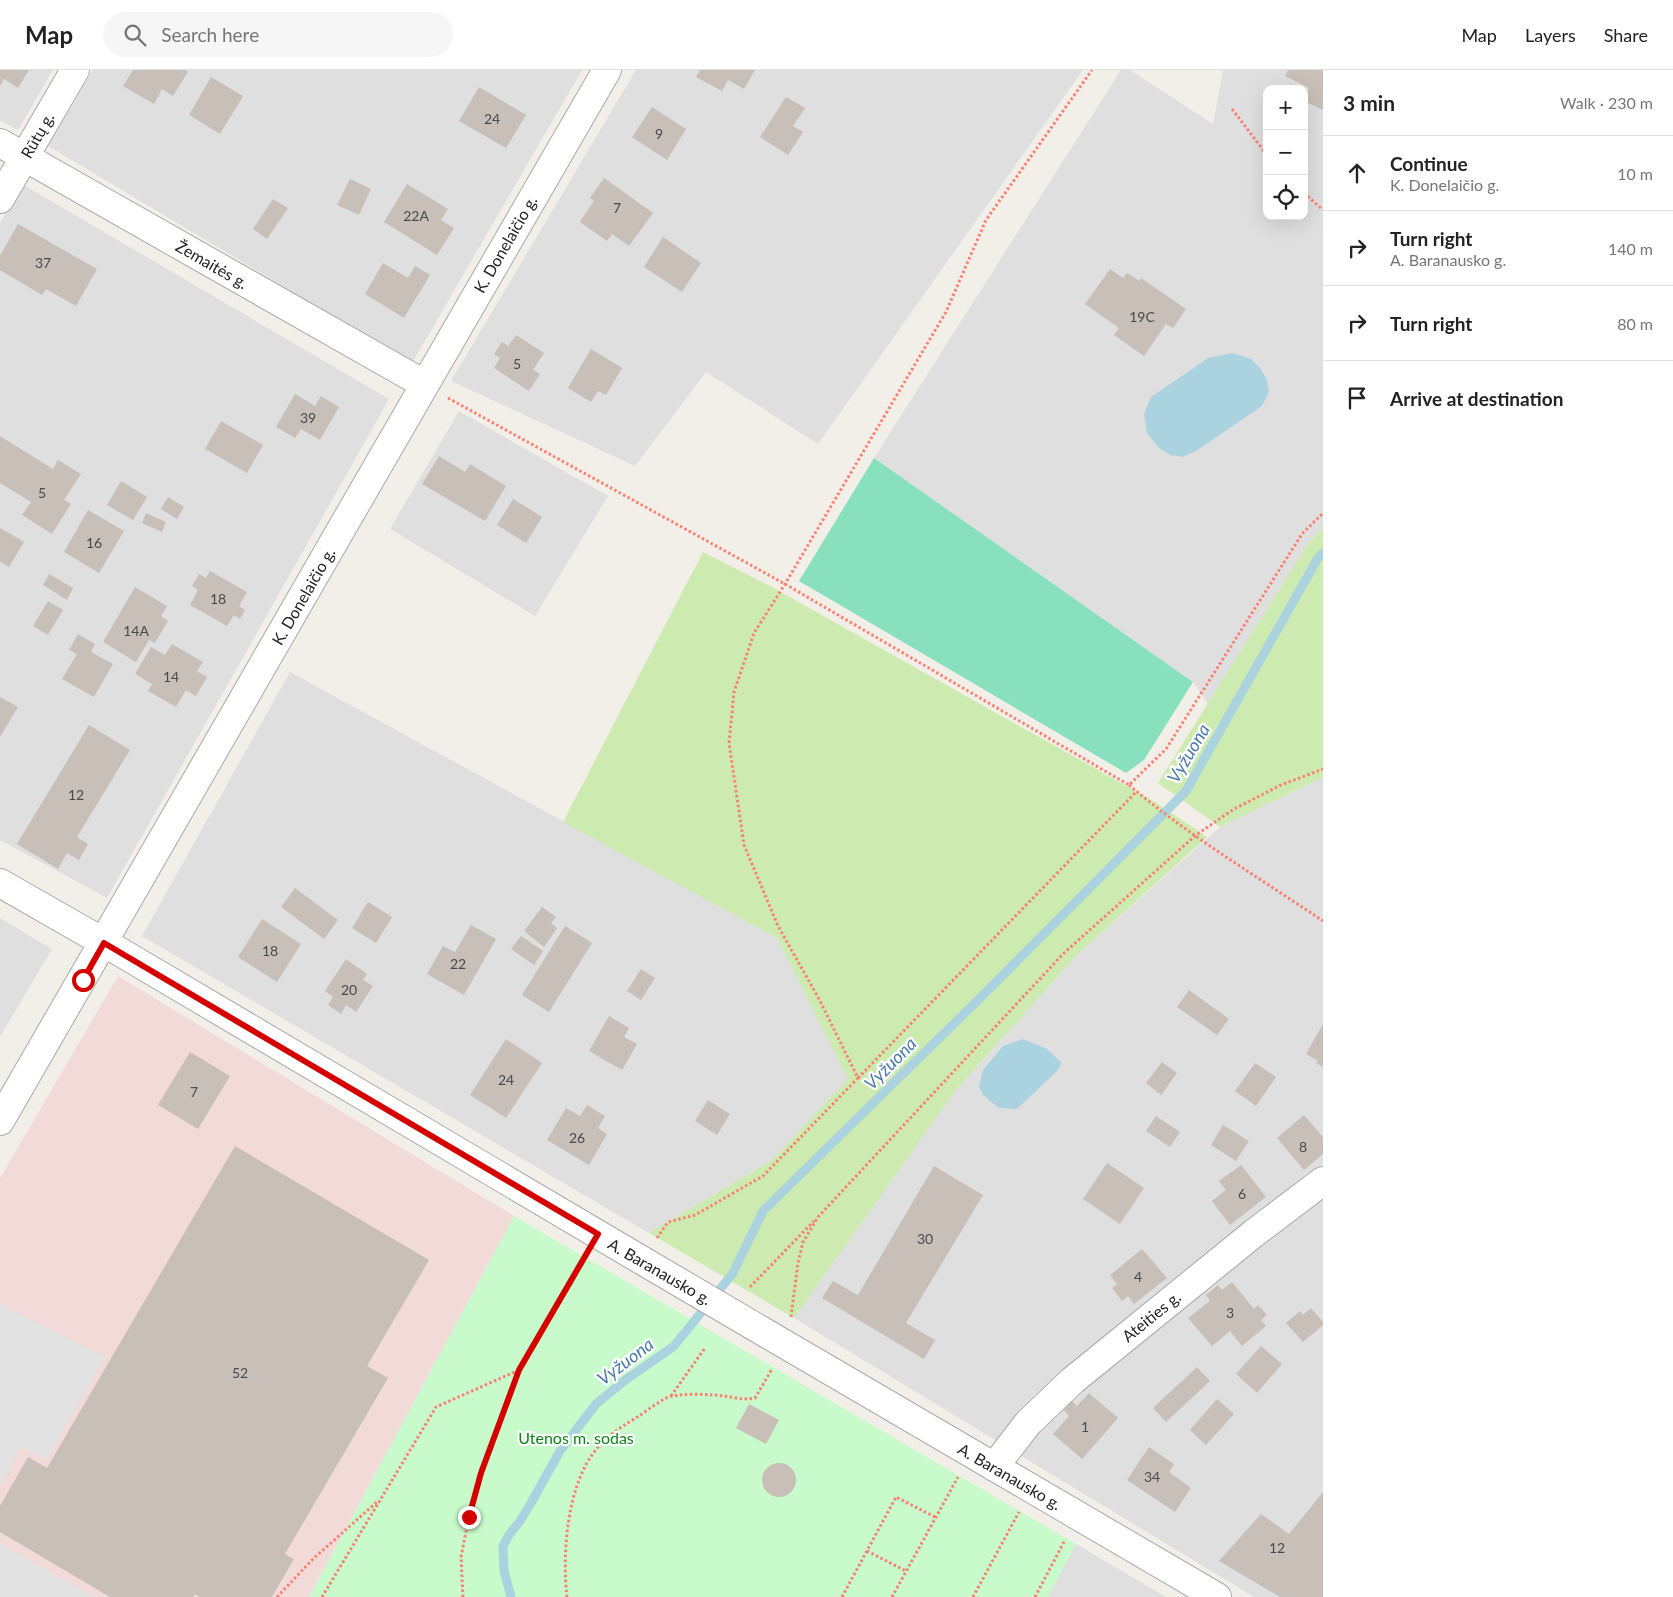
<!DOCTYPE html>
<html lang="en">
<head>
<meta charset="utf-8">
<style>
  body { margin:0; font-family:Lato,sans-serif; background:#f6f6f6; color:#222 }
  .controls { position:absolute; right:15px; top:15px; display:grid; overflow:hidden; border-radius:10px; box-shadow:0 5px 20px #0002 }
  .controls button { width:45px; height:45px; display:grid; place-items:center; padding:0; border:0; border-bottom:1px solid #e0e0e0; background:#fff; color:#222; font:25px sans-serif }
  .stop { position:absolute; width:15px; height:15px; margin:-11px; border:4px solid #d40000; border-radius:50%; background:#fff }
  .stop.end { background:#d40000; border-color:#fff; box-shadow:0 1px 5px #0008 }
  .list { margin:0; padding:0; list-style:none }
  h2 { display:flex; justify-content:space-between; align-items:center; height:65px; margin:0; padding:0 20px; font-size:21px }
  h2 small { font-size:16px; font-weight:400; color:#767676 }
  .list li { display:grid; grid-template-columns:32px 1fr auto; gap:15px; align-items:center; box-sizing:border-box; height:75px; padding:0 20px; border-top:1px solid #e0e0e0 }
  .list b { display:block; font-size:19px; white-space:nowrap }
  .list p { margin:0; font-size:16px; white-space:nowrap; color:#767676 }
  .list em { font-size:16px; font-style:normal; color:#767676 }
  .icon { flex:none; width:28px; height:28px; fill:none; stroke:currentColor; stroke-width:2; stroke-linecap:round; stroke-linejoin:round }
  .map { position:relative; flex:none; width:1323px; height:1527px; overflow:hidden }
  header { display:flex; align-items:center; gap:30px; box-sizing:border-box; height:70px; padding:0 25px; background:#fff; border-bottom:1px solid #e0e0e0 }
  header strong { font-size:24px }
  nav { display:flex; gap:28px; margin-inline-start:auto; font-size:18px }
  .search { width:350px; height:45px; background:#f6f6f6; display:flex; align-items:center; gap:12px; box-sizing:border-box; padding:0 18px; border-radius:28px; color:#767676; font-size:19px }
  main { display:flex }
  aside { flex:1; background:#fff }
  .map>svg:first-child { display:block }
  .residential { fill:#e0dfdf; fill-rule:evenodd }
  .commercial { fill:#f2dad9 }
  .grass { fill:#cdebb0 }
  .park { fill:#c8facc }
  .pitch { fill:#88e0be }
  .parking { fill:#e2e2e2 }
  .water { fill:#aad3df }
  .lines { fill:none; stroke-linecap:round; stroke-linejoin:round }
  .stream { stroke:#aad3df; stroke-width:9 }
  .building { fill:#c7bfb8 }
  .street-casing { stroke:#a9a9a9; stroke-width:30 }
  .path { stroke:#fa8072; stroke-width:3; stroke-dasharray:2.5 2.5; stroke-linecap:butt }
  .street { stroke:#fff; stroke-width:28 }
  .street-bridge-casing { stroke:#a9a9a9; stroke-width:30; stroke-linecap:butt }
  .street-bridge { stroke:#fff; stroke-width:28 }
  .route { stroke:#d40000; stroke-width:6 }
  .labels { text-anchor:middle; dominant-baseline:central; stroke-width:4.5; stroke-linejoin:round; paint-order:stroke }
  .number-label { font-size:14px; fill:#4b4948 }
  .street-label { font-size:16px; fill:#222; stroke:#fff }
  .park-label { font-size:16px; fill:#0c8416; stroke:#fff }
  .water-label { font-size:18px; font-style:italic; fill:#4a7aab; stroke:#fff }
</style>
</head>
<body>
<header>
<strong>Map</strong>
<div class="search"><svg class="icon" aria-label="search" viewBox="0 0 24 24"><circle cx="10" cy="10" r="6"/><path d="M15 15l6 6"/></svg>Search here</div>
<nav><a>Map</a><a>Layers</a><a>Share</a></nav>
</header>
<main>
<div class="map">
<svg width="1323" height="1527" viewBox="0 0 1323 1527">
  <rect width="100%" height="100%" fill="#f2efe9"/>
  <g class="residential">
    <path d="M0 0H53L18 60 0 50Z"/>
    <path d="M93 0H582L412 293 48 76Z"/>
    <path d="M636 0H1083L818 374 706 302 635 396 451 311Z"/>
    <path d="M1121 0H1130L1213 54 1223 0H1323V458L1309 472 1208 634 1193 612 874 388ZM1267 19H1304V146H1267Z"/>
    <path d="M22 114 389 329 107 828 0 770V153Z"/>
    <path d="M459 341 608 426 535 546 390 459Z"/>
    <path d="M290 602 777 868 849 1009 772 1090 649 1163 142 866Z"/>
    <path d="M1323 707V1527H1254L794 1248 955 1021 1077 885 1220 757Z"/>
    <path d="M0 848 52 879 0 967Z"/>
    <path d="M1076 1474 1166 1527H1048Z"/>
  </g>
  <path class="commercial" d="M118 906 514 1146 309 1527H0V1108Z"/>
  <g class="grass">
    <path d="M1323 458V707L1220 757 1158 713 1309 472Z"/>
    <path d="M703 482 770 516 1155 732 1207 767 1077 885 955 1021 794 1248 649 1163 772 1090 848 1009 777 868 563 752Z"/>
  </g>
  <path class="park" d="M514 1146 1076 1474 1048 1527H309Z"/>
  <path class="pitch" d="M874 388 1193 612 1144 690 1126 703 799 511Z"/>
  <g class="parking">
    <path d="M0 1234 105 1287 46 1390 21 1377 0 1416Z"/>
    <path d="M0 1473 94 1527H0Z"/>
  </g>
  <g class="water">
    <path d="M1232 283 1251 289 1260 298 1267 310 1269 322 1262 336 1196 381 1183 387 1170 385 1158 377 1147 363 1144 344 1151 327 1208 288Z"/>
    <path d="M1023 969 1047 979 1061 992 1059 999 1017 1039 999 1038 983 1025 979 1016 983 1000 1003 976Z"/>
  </g>
  <g class="lines">
    <path class="stream" d="M511 1527 504 1501 503 1476 509 1465 520 1451 531 1433 560 1381 596 1334 624 1311 674 1276 733 1203 763 1141 979 929 1186 721 1318 488 1323 483"/>
  </g>
  <g class="building">
    <path d="M0 0H29L18 18 4 9 0 16Z"/>
    <path d="M133 0H185L188 2 173 26 162 19 154 34 123 16Z"/>
    <path d="M700 0H755L744 19 728 10 722 21 696 7Z"/>
    <path d="M1288 0H1323V40L1304 31 1309 18 1285 6Z"/>
    <path d="M211 7 243 26 220 64 189 45Z"/>
    <path d="M479 17 526 45 506 78 459 51Z"/>
    <path d="M786 27 805 38 793 56 803 62 788 85 760 67Z"/>
    <path d="M652 37 686 59 667 90 632 67Z"/>
    <path d="M604 108 653 143 629 176 612 164 607 171 580 152 594 131 590 128Z"/>
    <path d="M350 109 371 119 359 145 337 135Z"/>
    <path d="M407 114 448 139 441 150 454 158 437 185 384 152Z"/>
    <path d="M273 129 288 138 267 169 253 159Z"/>
    <path d="M18 154 97 199 76 236 46 219 42 225 0 200V186Z"/>
    <path d="M663 167 701 193 682 222 644 197Z"/>
    <path d="M383 193 408 208 415 196 430 205 404 248 365 224Z"/>
    <path d="M1110 199 1123 208 1127 203 1139 211 1141 208 1186 239 1173 258 1166 254 1144 286 1114 265 1119 258 1085 234Z"/>
    <path d="M516 265 544 283 533 300 540 304 529 321 494 298 500 288 494 284 502 272 508 276Z"/>
    <path d="M591 279 622 298 606 325 598 321 591 332 568 318Z"/>
    <path d="M295 324 315 336 321 326 339 337 320 370 301 359 295 368 276 357Z"/>
    <path d="M221 351 263 375 247 403 205 379Z"/>
    <path d="M0 366 53 399 58 390 81 404 64 430 71 434 52 464 22 445 31 432 0 413Z"/>
    <path d="M439 386 465 402 470 394 506 416 485 451 422 414Z"/>
    <path d="M121 411 147 427 133 450 107 435Z"/>
    <path d="M168 427 184 437 177 449 161 439Z"/>
    <path d="M513 429 542 447 526 473 497 455Z"/>
    <path d="M88 440 124 461 99 503 64 482Z"/>
    <path d="M146 443 166 452 162 462 142 453Z"/>
    <path d="M0 458 24 472 9 497 0 491Z"/>
    <path d="M210 501 247 522 239 536 245 540 240 549 234 545 227 556 190 535 198 520 192 516 199 504 206 508Z"/>
    <path d="M49 504 73 518 67 530 43 515Z"/>
    <path d="M135 517 167 536 161 546 168 551 155 573 149 570 136 592 103 572Z"/>
    <path d="M48 531 63 540 48 565 33 556Z"/>
    <path d="M78 564 95 574 91 582 113 594 94 627 62 609 77 584 69 580Z"/>
    <path d="M172 574 203 592 197 601 207 607 196 626 186 620 176 637 148 621 152 614 135 604 151 577 165 585Z"/>
    <path d="M0 627 18 637 0 667Z"/>
    <path d="M89 655 130 680 77 767 88 774 79 790 67 783 58 799 17 774Z"/>
    <path d="M295 818 338 850 324 869 281 837Z"/>
    <path d="M368 832 392 847 376 873 352 858Z"/>
    <path d="M542 837 556 847 551 853 557 858 544 877 524 861Z"/>
    <path d="M262 849 301 874 277 912 238 887Z"/>
    <path d="M471 855 496 869 464 925 427 904 443 876 455 882Z"/>
    <path d="M565 856 592 873 549 942 522 925Z"/>
    <path d="M521 866 543 881 534 895 511 879Z"/>
    <path d="M346 889 367 904 363 910 373 916 356 942 346 935 341 944 328 935 333 927 325 921Z"/>
    <path d="M641 899 655 908 641 930 627 921Z"/>
    <path d="M1189 920 1229 949 1217 965 1177 937Z"/>
    <path d="M609 946 629 958 624 967 637 974 622 1000 589 981Z"/>
    <path d="M1323 954V997L1316 993 1318 991 1306 984Z"/>
    <path d="M506 969 542 993 506 1048 470 1025Z"/>
    <path d="M190 982 230 1006 198 1059 158 1035Z"/>
    <path d="M1162 992 1177 1003 1161 1025 1146 1013Z"/>
    <path d="M1255 993 1276 1007 1256 1036 1235 1021Z"/>
    <path d="M708 1030 730 1044 717 1065 695 1051Z"/>
    <path d="M587 1035 605 1046 598 1058 607 1064 589 1095 547 1070 566 1038 580 1046Z"/>
    <path d="M1304 1045 1323 1067V1084L1304 1100 1277 1068Z"/>
    <path d="M1156 1046 1180 1062 1170 1077 1146 1061Z"/>
    <path d="M1223 1055 1249 1071 1236 1091 1211 1075Z"/>
    <path d="M235 1076 429 1190 367 1296 388 1308 285 1484 294 1489 272 1527H200L195 1524 193 1527H110L0 1462V1436L28 1387 47 1398Z"/>
    <path d="M1107 1093 1144 1118 1120 1154 1083 1129Z"/>
    <path d="M1241 1095 1266 1127 1230 1155 1212 1131 1226 1120 1219 1111Z"/>
    <path d="M934 1096 983 1125 906 1253 935 1270 924 1289 822 1228 833 1211 858 1225Z"/>
    <path d="M1142 1179 1167 1208 1134 1234 1128 1226 1122 1231 1112 1218 1117 1214 1110 1205Z"/>
    <path d="M1232 1212 1254 1239 1258 1235 1267 1245 1261 1250 1266 1256 1242 1276 1230 1261 1212 1276 1188 1248 1210 1231 1206 1225 1218 1215 1222 1220Z"/>
    <path d="M1311 1238 1323 1252V1255L1303 1272 1286 1253 1300 1241 1303 1245Z"/>
    <path d="M1261 1276 1282 1294 1257 1323 1236 1304Z"/>
    <path d="M1197 1297 1210 1311 1166 1352 1153 1338Z"/>
    <path d="M1089 1323 1118 1348 1082 1389 1053 1364 1069 1346 1064 1340 1072 1331 1077 1336Z"/>
    <path d="M1217 1329 1234 1344 1206 1375 1190 1360Z"/>
    <path d="M749 1334 779 1350 766 1374 736 1358Z"/>
    <path d="M1149 1377 1174 1394 1169 1402 1191 1418 1175 1442 1127 1410Z"/>
    <circle cx="779" cy="1410" r="17"/>
    <path d="M1323 1422V1527H1280L1219 1491 1261 1444 1289 1464Z"/>
  </g>
  <g class="lines">
    <g class="street-casing">
      <g id="street">
        <path d="M0 73 424 314"/>
        <path d="M0 129 75 0"/>
        <path d="M0 813 105 873 643 1191"/>
        <path d="M0 1051C203 702 403 349 607 0"/>
        <path d="M769 1265 1217 1527"/>
        <path d="M994 1397 1028 1353 1072 1311 1253 1164 1323 1111"/>
      </g>
    </g>
    <g class="path">
      <path d="M1232 39 1267 85"/>
      <path d="M1304 123 1323 140"/>
      <path d="M448 328 785 514 1129 715 1166 679 1302 464 1323 443"/>
      <path d="M1129 715C1189 766 1258 807 1323 851"/>
      <path d="M858 1008 1137 721"/>
      <path d="M657 1168 668 1152 695 1145 763 1106 858 1008 819 929 778 856 744 775 729 673 734 622 754 563 785 514 946 242 986 150 1092 0"/>
      <path d="M750 1217 814 1151"/>
      <path d="M791 1247 798 1193 803 1172 818 1147 1064 883 1196 765 1234 739 1281 715 1323 699"/>
      <path d="M671 1326 705 1278"/>
      <path d="M867 1481 906 1501"/>
      <path d="M277 1527 313 1489 378 1431"/>
      <path d="M322 1527 436 1337 519 1300"/>
      <path d="M463 1527 461 1487 469 1447 481 1403 519 1300 584 1188"/>
      <path d="M567 1527C562 1484 567 1416 595 1381 607 1365 623 1356 639 1346 648 1340 663 1328 672 1326 682 1324 702 1324 713 1325 727 1325 741 1331 755 1328L772 1299"/>
      <path d="M842 1527 896 1427 935 1447"/>
      <path d="M892 1527 958 1407"/>
      <path d="M973 1527 1019 1442"/>
      <path d="M1035 1527 1065 1470"/>
    </g>
    <use href="#street" class="street"/>
    <g class="street-bridge-casing">
      <path id="street-bridge" d="M643 1191 769 1265"/>
    </g>
    <use href="#street-bridge" class="street-bridge"/>
  </g>
  <g class="lines">
    <path class="route" d="M83 910 104 873 598 1164 519 1300 481 1403 469 1447"/>
  </g>
  <g class="labels">
    <g class="number-label">
      <text x="492" y="48">24</text>
      <text x="659" y="63">9</text>
      <text x="617" y="137">7</text>
      <text x="416" y="145">22A</text>
      <text x="43" y="192">37</text>
      <text x="1142" y="246">19C</text>
      <text x="517" y="293">5</text>
      <text x="308" y="347">39</text>
      <text x="42" y="422">5</text>
      <text x="94" y="472">16</text>
      <text x="218" y="528">18</text>
      <text x="136" y="560">14A</text>
      <text x="171" y="606">14</text>
      <text x="76" y="724">12</text>
      <text x="270" y="880">18</text>
      <text x="458" y="893">22</text>
      <text x="349" y="919">20</text>
      <text x="506" y="1009">24</text>
      <text x="194" y="1021">7</text>
      <text x="577" y="1067">26</text>
      <text x="1303" y="1076">8</text>
      <text x="1242" y="1123">6</text>
      <text x="925" y="1168">30</text>
      <text x="1138" y="1206">4</text>
      <text x="1230" y="1242">3</text>
      <text x="240" y="1302">52</text>
      <text x="1085" y="1356">1</text>
      <text x="1152" y="1406">34</text>
      <text x="1277" y="1477">12</text>
    </g>
    <g class="street-label">
      <text transform="translate(37 65) rotate(-60)">Rūtų g.</text>
      <text transform="translate(505 174) rotate(-60)">K. Donelaičio g.</text>
      <text transform="translate(212 194) rotate(30)">Žemaitės g.</text>
      <text transform="translate(303 526) rotate(-60)">K. Donelaičio g.</text>
      <text transform="translate(660 1201) rotate(30)">A. Baranausko g.</text>
      <text transform="translate(1151 1246) rotate(-39)">Ateities g.</text>
      <text transform="translate(1010 1406) rotate(30)">A. Baranausko g.</text>
    </g>
    <g class="park-label">
      <text x="576" y="1367">Utenos m. sodas</text>
    </g>
    <g class="water-label">
      <text transform="translate(1188 683) rotate(-59)">Vyžuona</text>
      <text transform="translate(890 993) rotate(-45)">Vyžuona</text>
      <text transform="translate(625 1291) rotate(-37)">Vyžuona</text>
    </g>
  </g>
</svg>
<div class="controls">
<button>+</button>
<button>−</button>
<button><svg class="icon" aria-label="locate" viewBox="0 0 24 24"><circle cx="12" cy="12" r="6"/><path d="M12 2v4M12 18v4M2 12h4M18 12h4"/></svg></button>
</div>
<div class="stop" style="left:83px;top:910px"></div>
<div class="stop end" style="left:469px;top:1447px"></div>
</div>
<aside>
<h2>3 min<small>Walk · 230 m</small></h2>
<ul class="list">
<li><svg class="icon" aria-label="ahead" viewBox="0 0 24 24"><path d="M12 20V5M6 11l6-6 6 6"/></svg><div><b>Continue</b><p>K. Donelaičio g.</p></div><em>10 m</em></li>
<li><svg class="icon" aria-label="right" viewBox="0 0 24 24"><path d="M7 20v-9h11M14 6l5 5-5 5"/></svg><div><b>Turn right</b><p>A. Baranausko g.</p></div><em>140 m</em></li>
<li><svg class="icon" aria-label="right" viewBox="0 0 24 24"><path d="M7 20v-9h11M14 6l5 5-5 5"/></svg><div><b>Turn right</b></div><em>80 m</em></li>
<li><svg class="icon" aria-label="arrive" viewBox="0 0 24 24"><path d="M6 21V4h12l-3 4 3 4H6"/></svg><div><b>Arrive at destination</b></div></li>
</ul>
</aside>
</main>
</body>
</html>
